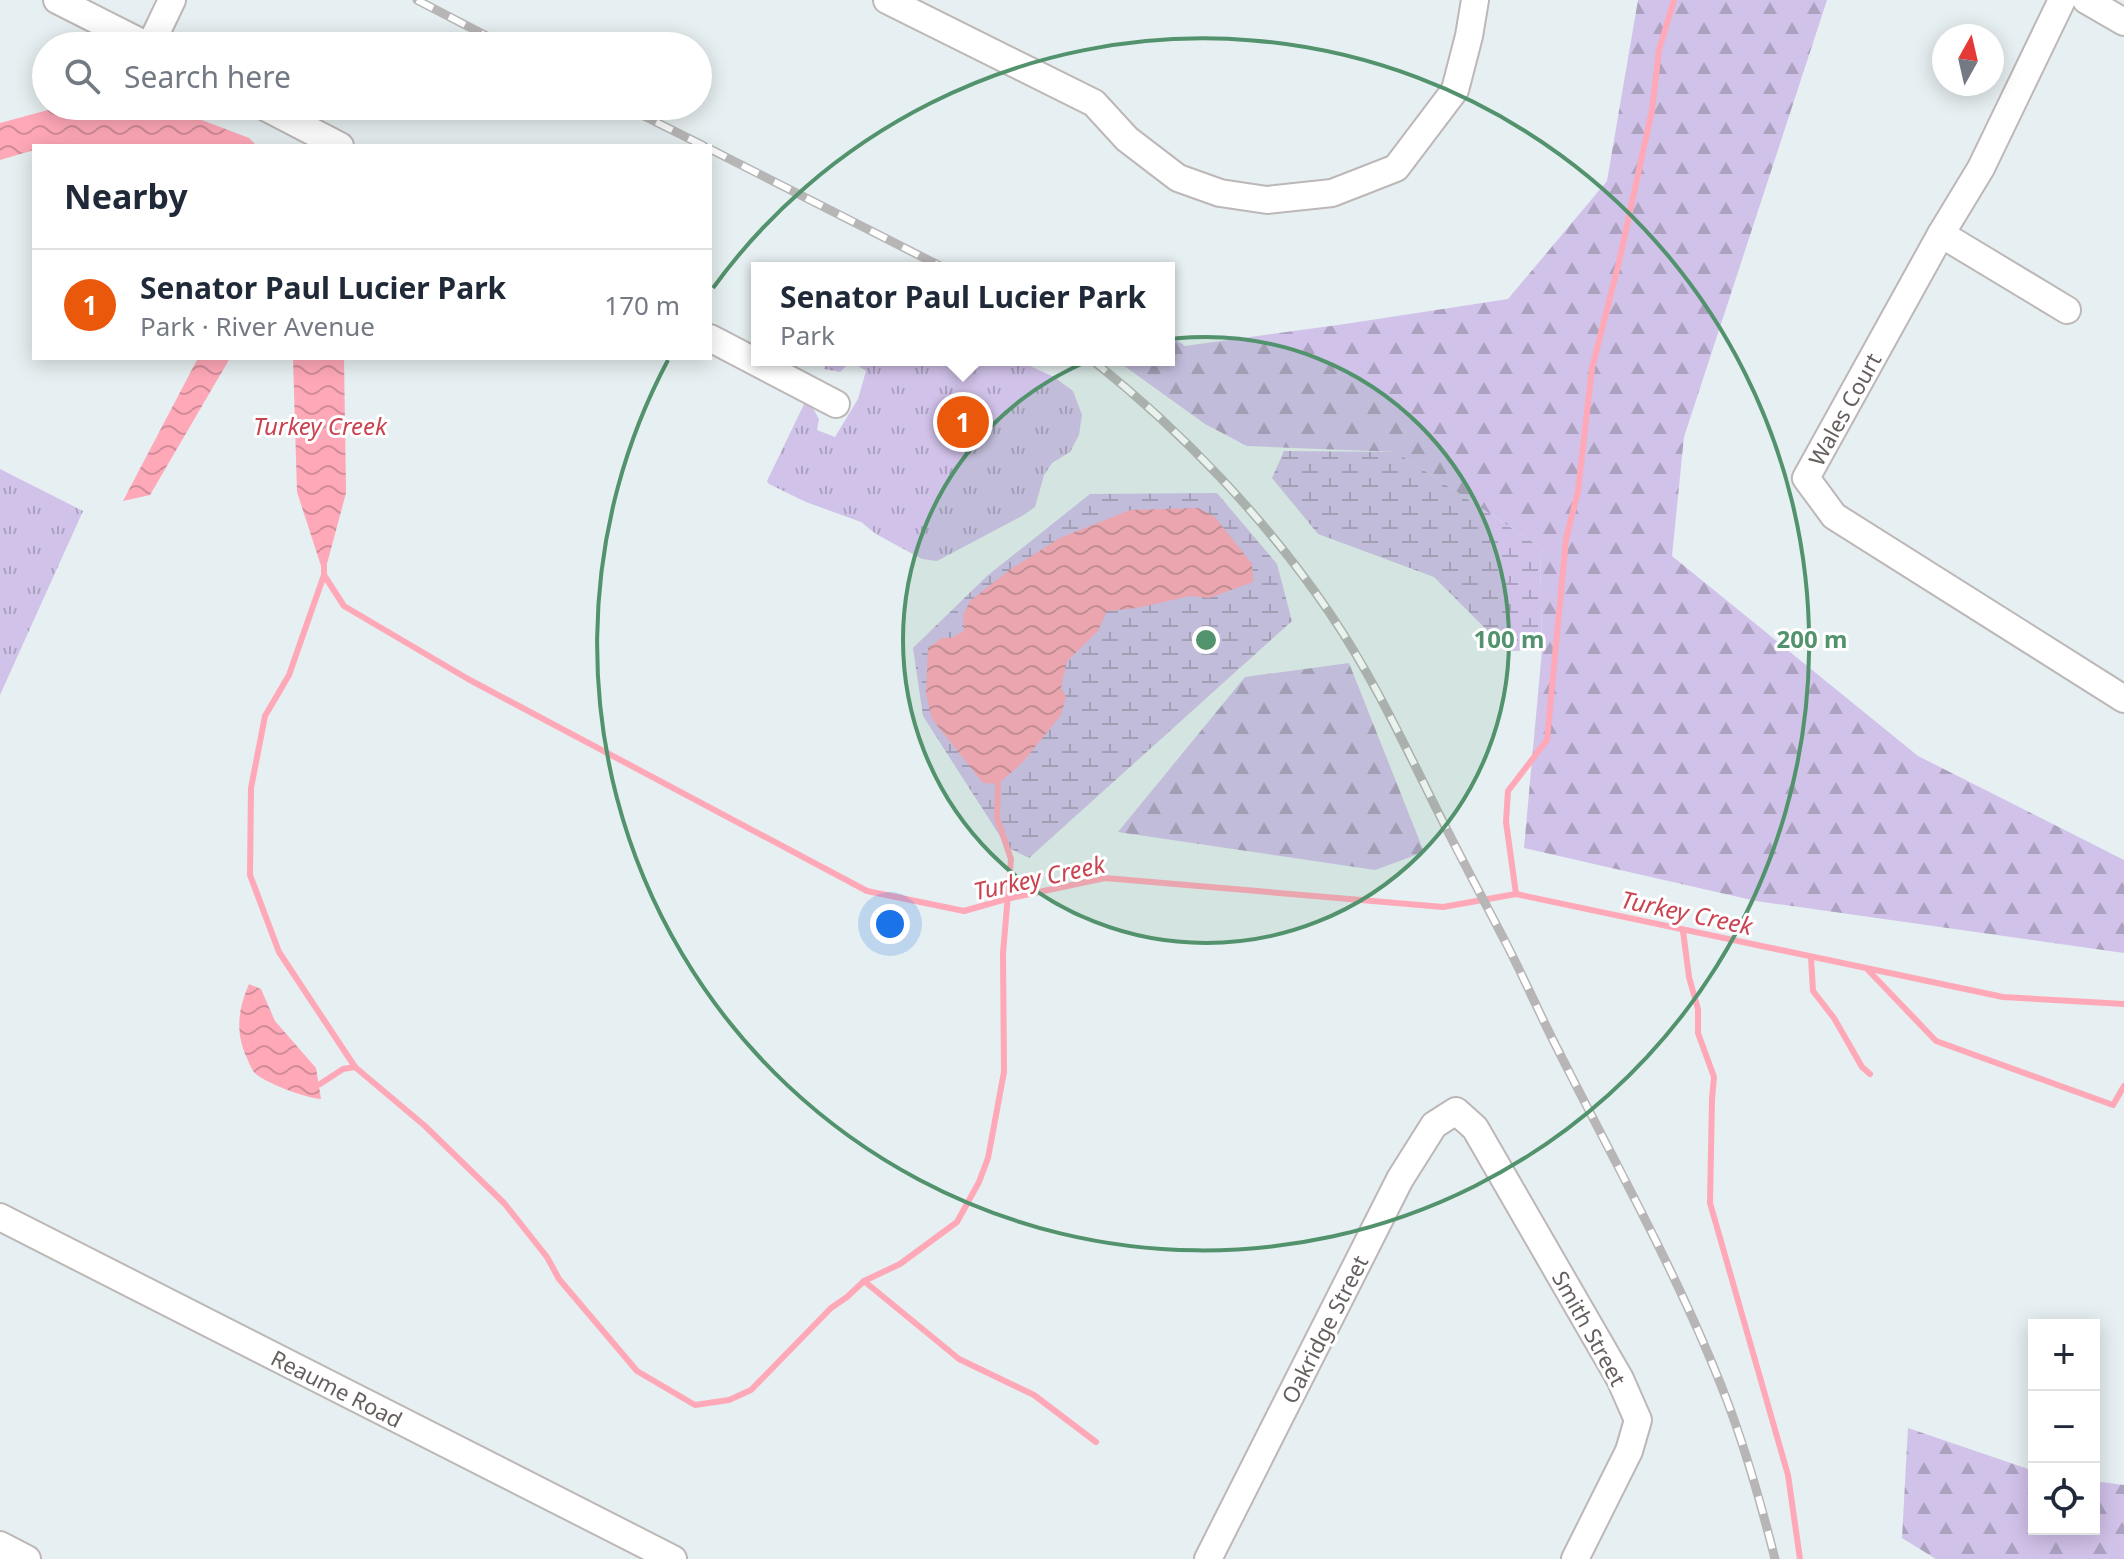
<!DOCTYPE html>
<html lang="en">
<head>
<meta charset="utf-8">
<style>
  body { margin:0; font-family:"Noto Sans",sans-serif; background:#f6f6f7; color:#1f2937 }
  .controls { position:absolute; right:24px; bottom:24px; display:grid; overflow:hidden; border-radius:0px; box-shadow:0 4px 20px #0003 }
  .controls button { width:72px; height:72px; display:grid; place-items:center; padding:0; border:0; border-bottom:2px solid #e0e1e3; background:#fff; color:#1f2937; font:40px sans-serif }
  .compass { position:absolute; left:1932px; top:24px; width:72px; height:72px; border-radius:50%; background:#fff; box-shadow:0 4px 20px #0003; rotate:8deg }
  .you { position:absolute; left:890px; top:924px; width:28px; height:28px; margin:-20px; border:6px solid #fff; border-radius:50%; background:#1a73e8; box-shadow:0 0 0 12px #1a73e833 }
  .badge { display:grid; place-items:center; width:52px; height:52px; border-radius:50%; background:#ea580c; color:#fff; font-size:26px; font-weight:700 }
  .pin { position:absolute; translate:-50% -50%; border:4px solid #fff; box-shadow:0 2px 8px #0006 }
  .popup { position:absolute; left:751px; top:262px; width:424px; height:104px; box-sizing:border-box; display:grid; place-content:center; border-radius:0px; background:#fff; filter:drop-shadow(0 2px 6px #0005); font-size:26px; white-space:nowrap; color:#747a83 }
  .popup b { font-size:30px; color:#1f2937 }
  .popup::after { content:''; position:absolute; left:50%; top:100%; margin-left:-16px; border:16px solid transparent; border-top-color:#fff }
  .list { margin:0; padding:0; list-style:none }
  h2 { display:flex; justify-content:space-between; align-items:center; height:104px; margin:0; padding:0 32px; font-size:34px }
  h2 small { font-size:26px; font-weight:400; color:#747a83 }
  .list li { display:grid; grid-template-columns:52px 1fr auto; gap:24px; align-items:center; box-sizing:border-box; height:112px; padding:0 32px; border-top:2px solid #e0e1e3 }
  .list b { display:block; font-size:30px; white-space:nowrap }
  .list p { margin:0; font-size:26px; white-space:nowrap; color:#747a83 }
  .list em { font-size:26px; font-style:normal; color:#747a83 }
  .icon { flex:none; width:44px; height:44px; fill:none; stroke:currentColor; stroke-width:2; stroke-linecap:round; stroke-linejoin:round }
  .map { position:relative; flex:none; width:2124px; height:1559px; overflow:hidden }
  .search { position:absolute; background:#fff; box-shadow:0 4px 20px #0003; left:32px; top:32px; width:680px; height:88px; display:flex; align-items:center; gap:20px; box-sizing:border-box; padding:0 28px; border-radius:44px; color:#747a83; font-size:30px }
  .panel { position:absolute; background:#fff; box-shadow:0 4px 20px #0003; left:32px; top:144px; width:680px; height:216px; border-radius:0px }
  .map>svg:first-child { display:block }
  .forest { fill:url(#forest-firs) }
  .wetland { fill:url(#wetland-marsh) }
  .park { fill:url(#park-tufts) }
  .water { fill:url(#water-waves) }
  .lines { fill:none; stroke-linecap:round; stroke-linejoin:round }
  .stream { stroke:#ffa8b8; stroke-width:6 }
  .minor-casing { stroke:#bdb7b7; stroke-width:30 }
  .minor { stroke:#fff; stroke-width:26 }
  .rail-casing { stroke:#b7b5b5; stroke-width:9 }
  .rail { stroke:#fff; stroke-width:6; stroke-dasharray:18; stroke-linecap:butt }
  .ring { fill:none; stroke:#52926c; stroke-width:4 }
  .labels { text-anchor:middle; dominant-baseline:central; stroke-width:6; stroke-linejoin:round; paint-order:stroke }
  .street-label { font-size:22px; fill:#675e5e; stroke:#fff }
  .water-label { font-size:24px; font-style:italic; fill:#ca4351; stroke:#fff }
  .centre { fill:#52926c; stroke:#fff; stroke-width:4 }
  .ring-label { font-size:24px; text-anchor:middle; font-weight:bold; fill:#52926c; stroke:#fff; stroke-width:6; stroke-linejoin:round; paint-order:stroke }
</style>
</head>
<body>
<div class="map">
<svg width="2124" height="1559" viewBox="0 0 2124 1559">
  <defs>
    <pattern id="forest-firs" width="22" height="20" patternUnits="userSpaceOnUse" patternTransform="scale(2)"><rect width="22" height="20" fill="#d1c2e9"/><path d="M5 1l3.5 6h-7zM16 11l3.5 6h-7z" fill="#ada1c0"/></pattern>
    <pattern id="wetland-marsh" width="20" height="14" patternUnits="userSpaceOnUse" patternTransform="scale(2)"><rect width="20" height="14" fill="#d1c2e9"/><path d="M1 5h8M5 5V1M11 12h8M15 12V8" fill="none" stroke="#ada1c0"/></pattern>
    <pattern id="park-tufts" width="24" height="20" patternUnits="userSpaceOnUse" patternTransform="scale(2)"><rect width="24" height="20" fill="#d1c2e9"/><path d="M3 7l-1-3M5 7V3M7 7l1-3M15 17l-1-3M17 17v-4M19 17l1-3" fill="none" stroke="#ada1c0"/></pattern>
    <pattern id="water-waves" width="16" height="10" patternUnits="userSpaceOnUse" patternTransform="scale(2)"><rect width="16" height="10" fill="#ffa8b8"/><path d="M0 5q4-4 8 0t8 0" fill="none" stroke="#d28c99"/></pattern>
  </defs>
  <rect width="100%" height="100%" fill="#e6eff1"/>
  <g class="forest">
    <path d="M1638 0H1827L1684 437 1672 556 1918 756 2124 860V953L1756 901 1524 848 1542 650 1540 547 1396 452 1247 446 1205 424 1116 360H1169V335L1185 346 1345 324 1508 299 1607 181Z"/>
    <path d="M1349 663 1424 852 1375 870 1118 832 1245 677Z"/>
    <path d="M1908 1428 2034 1471V1529H2094V1481L2124 1485V1559H1936L1902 1538Z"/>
  </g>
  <g class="wetland">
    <path d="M1284 451 1396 452 1540 547 1542 650 1508 651 1434 577 1318 534 1272 478Z"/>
    <path d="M1217 493 1277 564 1292 621 1029 858 1007 847 923 716 913 648 987 576 1090 494Z"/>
  </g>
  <g class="park">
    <path d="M829 360H1017L1054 377 1073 391 1082 415 1079 435 1070 452 1052 463 1044 475 1035 507 1022 516 937 561 922 559 876 534 861 522 806 502 769 484 767 481 807 398 819 419 817 430 835 437 858 399 866 371 851 361 840 372 824 369Z"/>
    <path d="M0 469 83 511 0 695Z"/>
  </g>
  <g class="water">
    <path d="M105 106H165L249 138 257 146H75C59 144 50 146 34 146V150L0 160V123L48 110Z"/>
    <path d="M198 358H230L150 495 123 501Z"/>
    <path d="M293 358H344L346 493 324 575 297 492Z"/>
    <path d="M1198 508 1215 517 1252 564 1253 582 1209 598 1190 596 1137 608 1107 611 1098 631 1067 661 1061 688 1066 697 1061 715 1022 763 998 784 983 783 932 719 926 694 928 648 942 638H951L964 631 963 615 970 601 1011 569 1060 538 1130 510Z"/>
    <path d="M249 984 261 989 275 1021 316 1068 321 1099C306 1098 268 1084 256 1074 252 1071 249 1063 247 1058 235 1033 238 1009 249 984Z"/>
  </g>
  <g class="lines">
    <g class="stream">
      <path d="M324 567V575L344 606 468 679 867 891 964 911 1006 899 1105 878 1443 907 1516 894 2003 997 2124 1004"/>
      <path d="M324 575 289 675 265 716 251 788 250 875 279 952 355 1067 425 1126 504 1203 547 1257 559 1279 637 1371 695 1405 729 1400 751 1390 831 1308 847 1297 864 1281 900 1264 957 1222 979 1182 988 1158 1004 1072 1003 953 1011 859 997 818 998 784"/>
      <path d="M1516 894 1506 822 1508 791 1547 740 1566 539 1578 491 1592 368 1619 262 1652 110 1659 50 1674 0"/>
      <path d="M1683 931 1689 977 1698 1009V1033L1714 1077 1712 1099 1710 1203 1788 1475 1800 1559"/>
      <path d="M1811 957 1813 991 1834 1018 1862 1067 1870 1074"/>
      <path d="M1868 970 1936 1041 2113 1105 2124 1086"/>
      <path d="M320 1084 343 1069 355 1067"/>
      <path d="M864 1281 959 1359 1034 1395 1096 1442"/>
    </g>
    <g class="minor-casing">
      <g id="minor">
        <path d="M57 0 148 46"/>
        <path d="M887 0 1094 103 1127 139 1178 178 1220 193 1267 200 1332 193 1396 168 1455 90 1469 36 1475 0"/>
        <path d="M2062 0 1981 168 1941 234 1806 478 1834 516 2124 699"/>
        <path d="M2086 0 2124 22"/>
        <path d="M150 46 172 0"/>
        <path d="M263 106 340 146"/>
        <path d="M1941 234 2067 310"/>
        <path d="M710 338 836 404"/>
        <path d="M0 1217 673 1559"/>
        <path d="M0 1545 27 1559"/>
        <path d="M1208 1559 1400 1179 1434 1125 1456 1111 1475 1128 1620 1379 1638 1420 1629 1451 1575 1559"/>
      </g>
    </g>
    <use href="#minor" class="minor"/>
    <g class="rail-casing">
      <g id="rail">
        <path d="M417 0 506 46"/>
        <path d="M624 106 704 146"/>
        <path d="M710 149 944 268"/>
        <path d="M1092 360C1182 431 1267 520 1331 615 1373 677 1405 746 1438 812 1460 856 1483 899 1506 943 1524 978 1540 1015 1558 1050 1616 1165 1680 1278 1726 1398 1746 1450 1761 1504 1775 1559"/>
      </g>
    </g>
    <use href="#rail" class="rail"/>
  </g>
  <circle cx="1206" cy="640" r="303" fill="#52926c" fill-opacity=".12"/>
  <g class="ring">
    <circle cx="1206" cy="640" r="303"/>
    <path d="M713 288A606 606 0 1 1 668 360"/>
  </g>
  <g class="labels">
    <g class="street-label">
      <text transform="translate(1844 409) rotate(-61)">Wales Court</text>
      <text transform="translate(1590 1328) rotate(61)">Smith Street</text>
      <text transform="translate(1324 1329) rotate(-63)">Oakridge Street</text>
      <text transform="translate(337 1388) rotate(27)">Reaume Road</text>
    </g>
    <g class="water-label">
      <text x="320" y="425">Turkey Creek</text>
      <text transform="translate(1039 877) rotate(-12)">Turkey Creek</text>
      <text transform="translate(1687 912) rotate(12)">Turkey Creek</text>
    </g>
  </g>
  <circle cx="1206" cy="640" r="12" class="centre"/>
  <g class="ring-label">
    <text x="1509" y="648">100 m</text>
    <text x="1812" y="648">200 m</text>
  </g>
</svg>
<div class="controls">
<button>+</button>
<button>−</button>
<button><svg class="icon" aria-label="locate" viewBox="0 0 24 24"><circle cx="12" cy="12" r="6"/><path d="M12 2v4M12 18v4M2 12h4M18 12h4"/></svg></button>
</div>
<svg class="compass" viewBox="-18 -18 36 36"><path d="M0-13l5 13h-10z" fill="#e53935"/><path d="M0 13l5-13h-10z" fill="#747a83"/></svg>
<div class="you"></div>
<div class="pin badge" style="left:963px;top:422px">1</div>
<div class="popup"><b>Senator Paul Lucier Park</b>Park</div>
<div class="search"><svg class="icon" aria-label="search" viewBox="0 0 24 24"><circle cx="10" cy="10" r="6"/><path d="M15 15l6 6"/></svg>Search here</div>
<section class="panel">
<h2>Nearby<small></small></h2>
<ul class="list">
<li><span class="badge">1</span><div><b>Senator Paul Lucier Park</b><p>Park · River Avenue</p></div><em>170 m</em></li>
</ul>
</section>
</div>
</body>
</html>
